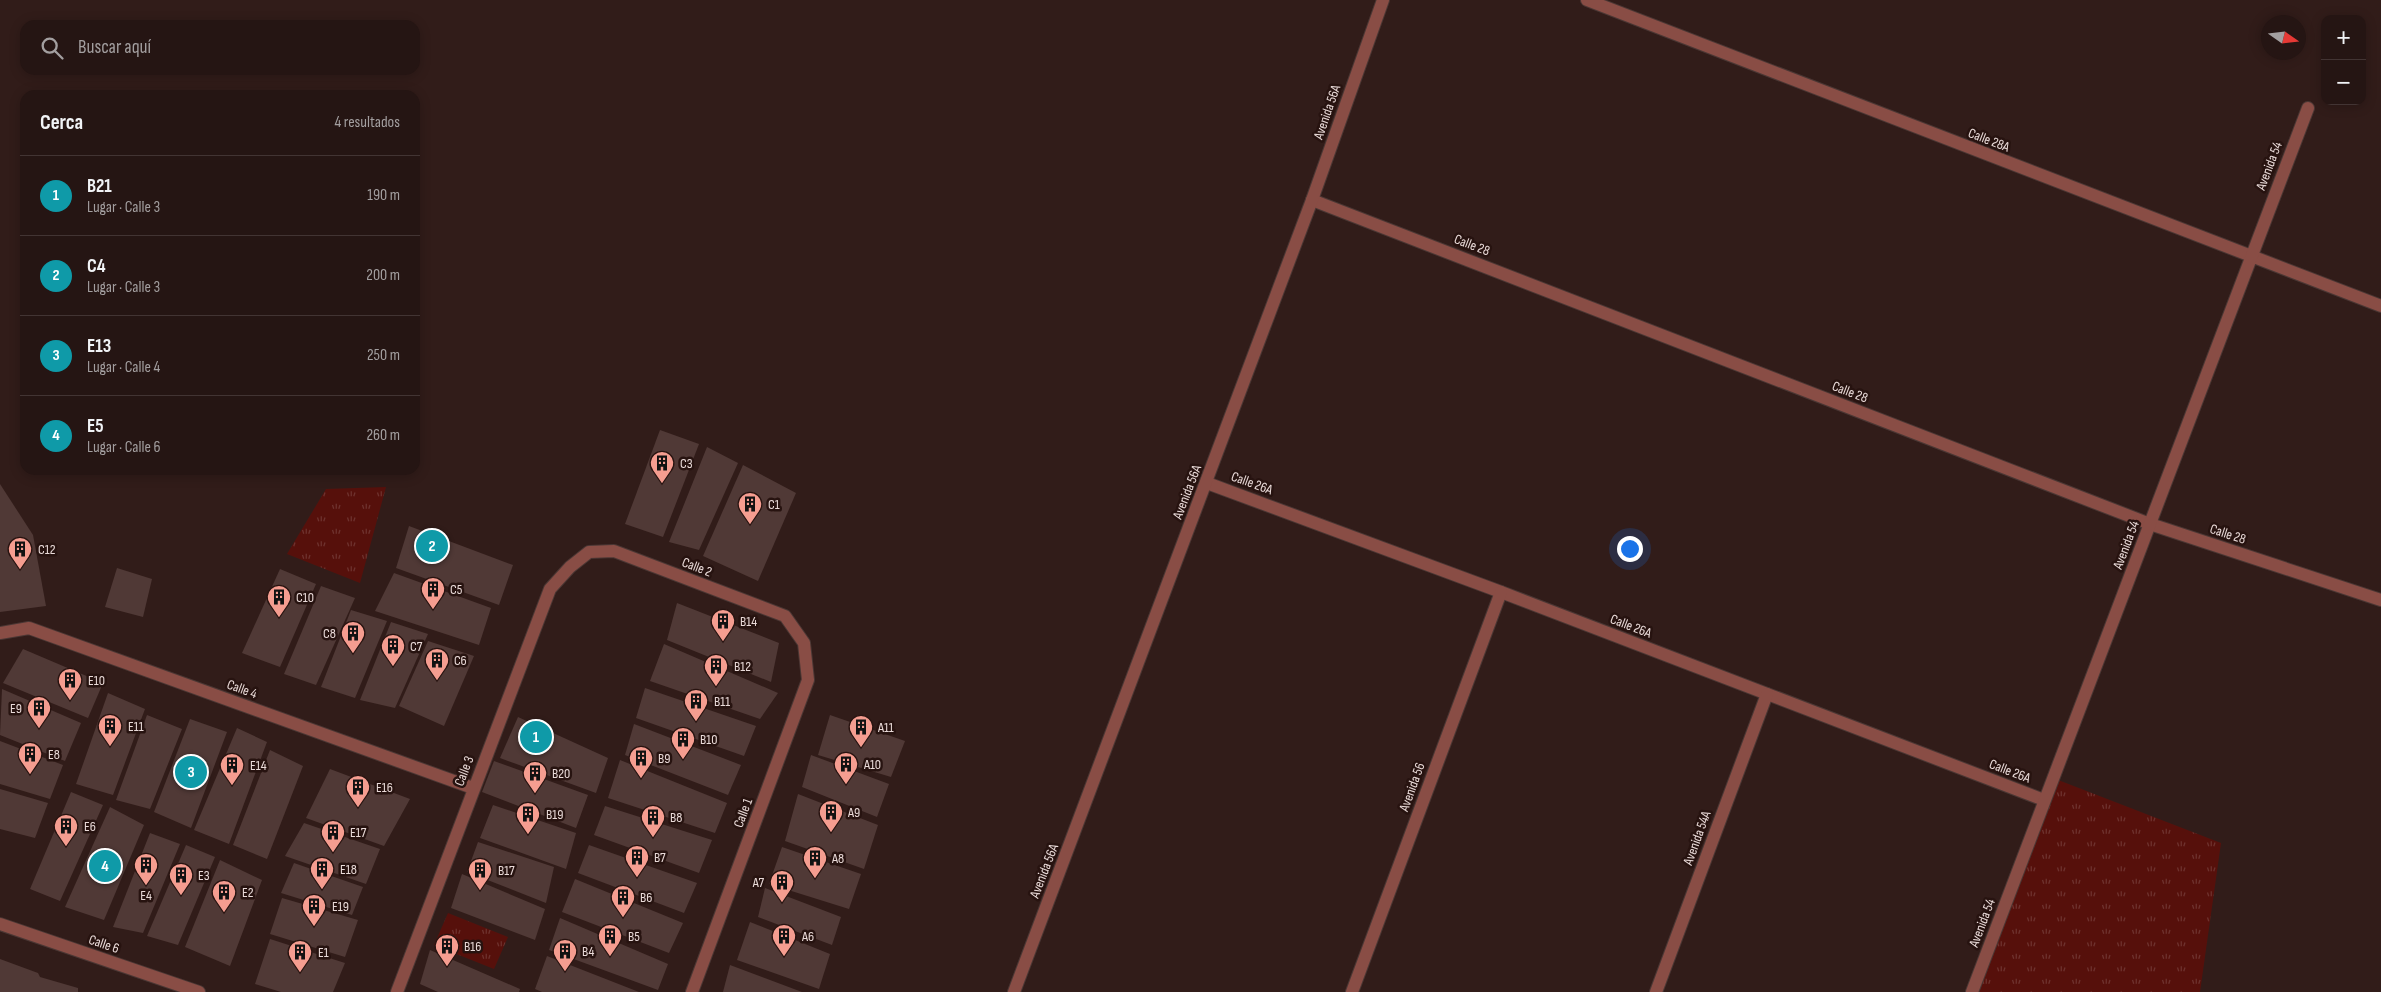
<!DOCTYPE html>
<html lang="es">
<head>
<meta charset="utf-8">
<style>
  body { margin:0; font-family:"Sofia Sans Condensed",sans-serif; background:#2d1e1c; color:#f1f3f6 }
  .controls { position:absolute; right:15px; top:15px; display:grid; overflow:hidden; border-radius:10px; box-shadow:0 2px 12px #0003 }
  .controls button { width:45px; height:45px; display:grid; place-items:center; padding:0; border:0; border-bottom:1px solid #423433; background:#251513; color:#f1f3f6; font:25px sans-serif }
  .compass { position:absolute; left:2261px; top:15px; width:45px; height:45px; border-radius:50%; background:#251513; box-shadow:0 2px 12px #0003; rotate:104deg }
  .you { position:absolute; left:1629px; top:548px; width:18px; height:18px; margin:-12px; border:4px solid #fff; border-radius:50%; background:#1a73e8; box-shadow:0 0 0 8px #1a73e833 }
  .badge { display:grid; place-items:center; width:32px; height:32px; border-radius:50%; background:#0f766e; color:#fff; font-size:16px; font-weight:700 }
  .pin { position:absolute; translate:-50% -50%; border:2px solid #fff; box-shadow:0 1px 5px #0006 }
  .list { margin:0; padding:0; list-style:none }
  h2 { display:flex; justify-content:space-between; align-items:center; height:65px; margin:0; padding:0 20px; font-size:21px }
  h2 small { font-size:16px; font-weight:400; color:#a39fa0 }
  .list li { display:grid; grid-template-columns:32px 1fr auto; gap:15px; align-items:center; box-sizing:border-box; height:80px; padding:0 20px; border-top:1px solid #423433 }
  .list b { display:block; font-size:19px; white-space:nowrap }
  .list p { margin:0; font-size:16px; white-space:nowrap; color:#a39fa0 }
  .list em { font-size:16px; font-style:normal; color:#a39fa0 }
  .icon { flex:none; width:28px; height:28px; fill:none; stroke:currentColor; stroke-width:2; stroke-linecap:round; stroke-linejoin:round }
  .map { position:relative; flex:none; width:2381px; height:992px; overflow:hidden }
  .search { position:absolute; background:#251513; box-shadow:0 2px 12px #0003; left:20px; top:20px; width:400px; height:55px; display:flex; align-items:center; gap:12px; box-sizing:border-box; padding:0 18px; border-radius:15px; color:#a39fa0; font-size:19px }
  .panel { position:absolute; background:#251513; box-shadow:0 2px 12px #0003; left:20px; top:90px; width:400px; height:385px; border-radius:15px }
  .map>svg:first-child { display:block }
  .park { fill:url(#park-tufts) }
  .building { fill:#503936 }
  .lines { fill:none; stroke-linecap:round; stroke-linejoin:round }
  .street-casing { stroke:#4b3734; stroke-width:14 }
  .street { stroke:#894d45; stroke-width:12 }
  .labels { text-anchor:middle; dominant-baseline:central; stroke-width:5; stroke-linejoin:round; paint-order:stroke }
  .street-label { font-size:14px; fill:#eadbd9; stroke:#271310 }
  .poi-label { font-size:14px; fill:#eadbd9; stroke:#271310; text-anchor:start }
</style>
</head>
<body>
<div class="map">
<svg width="2381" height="992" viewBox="0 0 2381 992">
  <defs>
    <pattern id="park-tufts" width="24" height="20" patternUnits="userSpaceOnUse" patternTransform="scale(1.25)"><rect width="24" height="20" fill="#56100b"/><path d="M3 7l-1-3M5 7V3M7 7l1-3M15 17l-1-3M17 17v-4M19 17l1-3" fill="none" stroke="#6e322e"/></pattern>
  </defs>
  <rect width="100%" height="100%" fill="#311c19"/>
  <g class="park">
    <path d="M386 487 360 583 287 554 326 489Z"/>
    <path d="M2053 778 2221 843 2200 992H1972Z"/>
    <path d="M448 913 508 937 494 969 434 945Z"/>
  </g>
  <g class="building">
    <path d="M660 430 699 444 663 537 625 524Z"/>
    <path d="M707 447 738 463 699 550 669 542Z"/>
    <path d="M743 465 796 493 758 581 703 556Z"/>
    <path d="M0 484 33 535 46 606 0 612Z"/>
    <path d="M409 526 513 565 499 605 396 568Z"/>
    <path d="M117 568 152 579 143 617 105 607Z"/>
    <path d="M280 569 316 584 280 667 242 653Z"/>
    <path d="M394 573 491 608 479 645 375 611Z"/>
    <path d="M321 586 355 598 316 685 284 674Z"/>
    <path d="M677 603 779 643 771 682 667 640Z"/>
    <path d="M351 610 387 621 355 698 321 687Z"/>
    <path d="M391 622 428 634 395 708 360 700Z"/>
    <path d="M428 641 474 656 444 726 399 706Z"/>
    <path d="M664 644 778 693 760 719 650 681Z"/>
    <path d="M23 649 103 683 88 718 3 683Z"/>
    <path d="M645 688 756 726 744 756 636 718Z"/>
    <path d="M2 689 81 723 65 761 0 735Z"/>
    <path d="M108 693 145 709 113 795 76 784Z"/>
    <path d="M147 715 182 729 150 809 116 800Z"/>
    <path d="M830 715 905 741 891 777 818 755Z"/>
    <path d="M518 717 608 758 596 793 500 758Z"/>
    <path d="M190 719 227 732 191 828 154 812Z"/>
    <path d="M634 724 741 765 728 795 625 755Z"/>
    <path d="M237 728 267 742 229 844 194 830Z"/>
    <path d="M0 741 63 765 50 799 0 784Z"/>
    <path d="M270 750 303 766 267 859 233 845Z"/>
    <path d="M811 755 889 784 877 817 802 787Z"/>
    <path d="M620 760 727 803 715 833 608 798Z"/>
    <path d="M494 761 588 795 576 828 482 792Z"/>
    <path d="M330 769 410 799 384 846 306 818Z"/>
    <path d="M0 789 48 803 35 838 0 829Z"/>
    <path d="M71 792 103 805 60 901 30 889Z"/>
    <path d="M798 794 878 825 864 869 785 841Z"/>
    <path d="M493 805 576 833 566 869 480 838Z"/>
    <path d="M605 806 712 840 699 873 594 835Z"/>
    <path d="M110 807 144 825 104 920 65 907Z"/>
    <path d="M304 823 380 849 366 884 285 856Z"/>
    <path d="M150 833 180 844 143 933 113 927Z"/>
    <path d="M478 842 554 867 546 903 467 872Z"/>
    <path d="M186 845 215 857 178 945 147 936Z"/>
    <path d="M589 845 697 883 684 913 578 873Z"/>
    <path d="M782 847 861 874 849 909 769 884Z"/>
    <path d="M220 860 262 880 230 966 185 947Z"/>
    <path d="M294 863 363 887 352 915 281 893Z"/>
    <path d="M462 874 545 909 535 940 451 908Z"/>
    <path d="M575 879 683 923 669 953 562 912Z"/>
    <path d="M765 888 841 917 832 945 758 917Z"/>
    <path d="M282 898 358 920 345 957 270 934Z"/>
    <path d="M560 918 668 964 658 990 549 950Z"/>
    <path d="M750 922 830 954 819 989 737 960Z"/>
    <path d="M270 939 345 963 333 992H281L255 984Z"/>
    <path d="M430 950 520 989 519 992H438L420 984Z"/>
    <path d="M547 956 639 992H542L535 989Z"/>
    <path d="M0 959 38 973 40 977 78 988V992H0Z"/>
    <path d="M730 965 802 992H723Z"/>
  </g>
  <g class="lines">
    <g class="street-casing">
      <g id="street">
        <path d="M1587 0 2381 306"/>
        <path d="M1312 200 2150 524 2381 600"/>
        <path d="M1207 483 1501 592 2044 800"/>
        <path d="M0 633 29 628 473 788"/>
        <path d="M0 924 199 992"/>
        <path d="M397 992 550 589 570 567 589 552 614 551 785 616 804 643 808 680 692 992"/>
        <path d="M1014 992 1312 200 1383 0"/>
        <path d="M1352 992 1501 592"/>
        <path d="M1656 992 1767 694"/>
        <path d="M1972 992 2308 108"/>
      </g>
    </g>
    <use href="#street" class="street"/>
  </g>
  <defs>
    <g id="building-pin" transform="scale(1.25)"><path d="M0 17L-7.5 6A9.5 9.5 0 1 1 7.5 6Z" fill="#f59d90" stroke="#271310"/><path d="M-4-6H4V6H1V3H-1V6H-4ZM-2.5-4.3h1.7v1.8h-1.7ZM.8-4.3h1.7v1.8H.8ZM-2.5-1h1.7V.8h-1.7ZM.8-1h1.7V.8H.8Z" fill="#111"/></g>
  </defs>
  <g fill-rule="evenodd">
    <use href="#building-pin" x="662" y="463"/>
    <use href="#building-pin" x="750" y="504"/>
    <use href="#building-pin" x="20" y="549"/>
    <use href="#building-pin" x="433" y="589"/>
    <use href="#building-pin" x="279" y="597"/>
    <use href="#building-pin" x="723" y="621"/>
    <use href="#building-pin" x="353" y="633"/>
    <use href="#building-pin" x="393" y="646"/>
    <use href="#building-pin" x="437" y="660"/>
    <use href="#building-pin" x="716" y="666"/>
    <use href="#building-pin" x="70" y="680"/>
    <use href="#building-pin" x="696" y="701"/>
    <use href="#building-pin" x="39" y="708"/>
    <use href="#building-pin" x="110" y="726"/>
    <use href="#building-pin" x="861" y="727"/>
    <use href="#building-pin" x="683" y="739"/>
    <use href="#building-pin" x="30" y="754"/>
    <use href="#building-pin" x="641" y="758"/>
    <use href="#building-pin" x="846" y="764"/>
    <use href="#building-pin" x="232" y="765"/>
    <use href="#building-pin" x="535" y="773"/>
    <use href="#building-pin" x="358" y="787"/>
    <use href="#building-pin" x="831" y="812"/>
    <use href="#building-pin" x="528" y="814"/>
    <use href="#building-pin" x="653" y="817"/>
    <use href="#building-pin" x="66" y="826"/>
    <use href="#building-pin" x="333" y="832"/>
    <use href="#building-pin" x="637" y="857"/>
    <use href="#building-pin" x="815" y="858"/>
    <use href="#building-pin" x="146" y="865"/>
    <use href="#building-pin" x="322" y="869"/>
    <use href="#building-pin" x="480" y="870"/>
    <use href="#building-pin" x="181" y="875"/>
    <use href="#building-pin" x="782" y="882"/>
    <use href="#building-pin" x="224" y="892"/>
    <use href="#building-pin" x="623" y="897"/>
    <use href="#building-pin" x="314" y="906"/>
    <use href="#building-pin" x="610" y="936"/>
    <use href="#building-pin" x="784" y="936"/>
    <use href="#building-pin" x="447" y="946"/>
    <use href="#building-pin" x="565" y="951"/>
    <use href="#building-pin" x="300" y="952"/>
  </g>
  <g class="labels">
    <g class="street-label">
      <text transform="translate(1327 112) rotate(-71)">Avenida 56A</text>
      <text transform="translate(1989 140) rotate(21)">Calle 28A</text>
      <text transform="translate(2269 166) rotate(-69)">Avenida 54</text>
      <text transform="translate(1472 245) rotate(21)">Calle 28</text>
      <text transform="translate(1850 392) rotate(21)">Calle 28</text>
      <text transform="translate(1252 483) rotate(20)">Calle 26A</text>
      <text transform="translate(1187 492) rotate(-69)">Avenida 56A</text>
      <text transform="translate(2228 534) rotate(18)">Calle 28</text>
      <text transform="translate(2126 545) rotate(-69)">Avenida 54</text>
      <text transform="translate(697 567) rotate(21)">Calle 2</text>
      <text transform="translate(1631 626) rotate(21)">Calle 26A</text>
      <text transform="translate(242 689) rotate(20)">Calle 4</text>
      <text transform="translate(464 771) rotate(-69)">Calle 3</text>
      <text transform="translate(2010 771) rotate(21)">Calle 26A</text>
      <text transform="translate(1412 787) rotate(-70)">Avenida 56</text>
      <text transform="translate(743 813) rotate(-70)">Calle 1</text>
      <text transform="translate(1697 838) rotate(-70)">Avenida 54A</text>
      <text transform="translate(1044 871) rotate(-69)">Avenida 56A</text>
      <text transform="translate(1982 923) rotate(-69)">Avenida 54</text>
      <text transform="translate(104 944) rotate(19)">Calle 6</text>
    </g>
    <g class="poi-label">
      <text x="680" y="463">C3</text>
      <text x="768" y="504">C1</text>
      <text x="38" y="549">C12</text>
      <text x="450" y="589">C5</text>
      <text x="296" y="597">C10</text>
      <text x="740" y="621">B14</text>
      <text x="336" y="633" text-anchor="end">C8</text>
      <text x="410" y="646">C7</text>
      <text x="454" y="660">C6</text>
      <text x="734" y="666">B12</text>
      <text x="88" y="680">E10</text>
      <text x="714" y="701">B11</text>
      <text x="22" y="708" text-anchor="end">E9</text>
      <text x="128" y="726">E11</text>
      <text x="878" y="727">A11</text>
      <text x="700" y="739">B10</text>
      <text x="48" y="754">E8</text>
      <text x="658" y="758">B9</text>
      <text x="864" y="764">A10</text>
      <text x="250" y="765">E14</text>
      <text x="552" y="773">B20</text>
      <text x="376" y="787">E16</text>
      <text x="848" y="812">A9</text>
      <text x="546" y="814">B19</text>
      <text x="670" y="817">B8</text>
      <text x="84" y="826">E6</text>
      <text x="350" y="832">E17</text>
      <text x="654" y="857">B7</text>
      <text x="832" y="858">A8</text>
      <text x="340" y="869">E18</text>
      <text x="498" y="870">B17</text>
      <text x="198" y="875">E3</text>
      <text x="764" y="882" text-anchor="end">A7</text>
      <text x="242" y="892">E2</text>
      <text x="146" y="895" text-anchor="middle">E4</text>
      <text x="640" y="897">B6</text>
      <text x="332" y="906">E19</text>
      <text x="628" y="936">B5</text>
      <text x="802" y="936">A6</text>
      <text x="464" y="946">B16</text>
      <text x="582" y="951">B4</text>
      <text x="318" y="952">E1</text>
    </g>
  </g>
</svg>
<div class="controls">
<button>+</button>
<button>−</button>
</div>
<svg class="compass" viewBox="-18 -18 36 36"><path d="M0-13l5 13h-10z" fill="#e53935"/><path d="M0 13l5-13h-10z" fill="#a39fa0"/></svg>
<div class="you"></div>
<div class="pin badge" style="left:536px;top:737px;background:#0f9aa8">1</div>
<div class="pin badge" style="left:432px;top:546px;background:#0f9aa8">2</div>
<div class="pin badge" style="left:191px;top:772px;background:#0f9aa8">3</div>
<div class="pin badge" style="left:105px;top:866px;background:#0f9aa8">4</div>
<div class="search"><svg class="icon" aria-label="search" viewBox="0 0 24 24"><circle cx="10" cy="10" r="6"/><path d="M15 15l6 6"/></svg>Buscar aquí</div>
<section class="panel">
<h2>Cerca<small>4 resultados</small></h2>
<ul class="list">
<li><span class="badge" style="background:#0f9aa8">1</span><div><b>B21</b><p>Lugar · Calle 3</p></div><em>190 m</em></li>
<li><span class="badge" style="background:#0f9aa8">2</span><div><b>C4</b><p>Lugar · Calle 3</p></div><em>200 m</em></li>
<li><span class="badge" style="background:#0f9aa8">3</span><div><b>E13</b><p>Lugar · Calle 4</p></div><em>250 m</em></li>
<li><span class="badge" style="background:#0f9aa8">4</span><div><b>E5</b><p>Lugar · Calle 6</p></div><em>260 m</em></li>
</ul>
</section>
</div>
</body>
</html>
